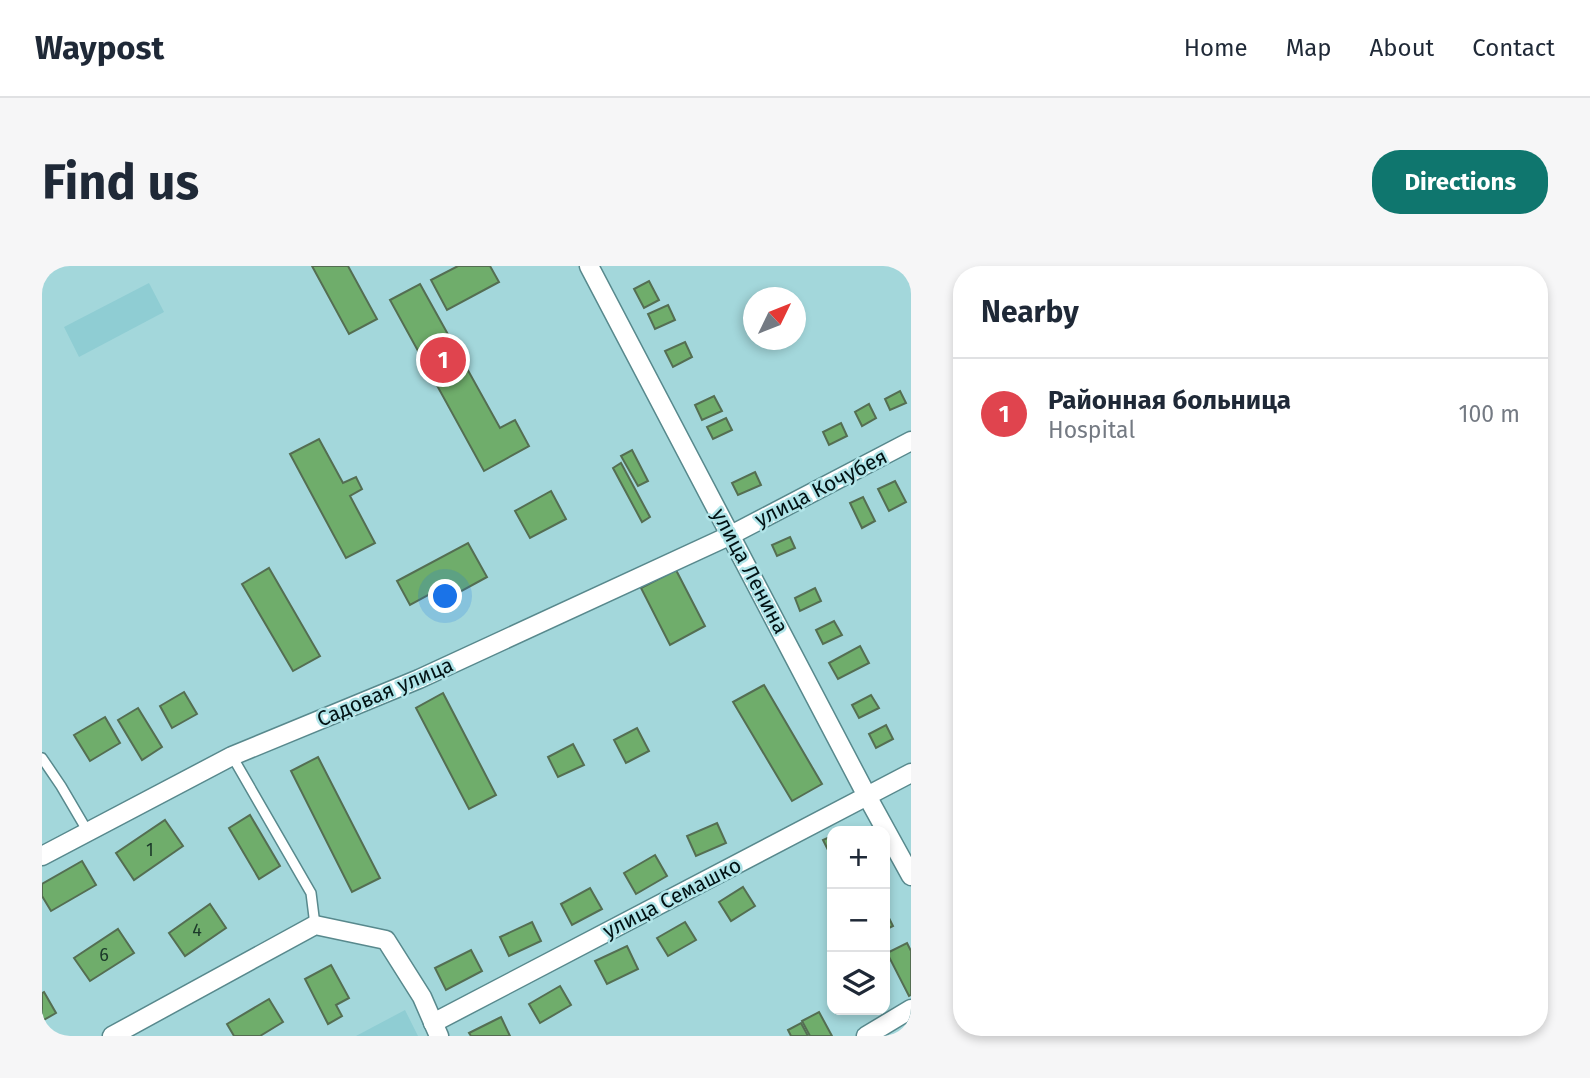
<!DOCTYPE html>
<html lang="en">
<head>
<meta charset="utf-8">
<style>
  body { margin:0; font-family:"Fira Sans",sans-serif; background:#f6f6f7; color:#1f2937 }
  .controls { position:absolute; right:21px; bottom:21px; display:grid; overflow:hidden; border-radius:14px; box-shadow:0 4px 10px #0003 }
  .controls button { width:63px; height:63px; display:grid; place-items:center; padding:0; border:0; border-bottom:2px solid #e0e1e3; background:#fff; color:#1f2937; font:35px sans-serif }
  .compass { position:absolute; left:701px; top:21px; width:63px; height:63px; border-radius:50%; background:#fff; box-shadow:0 4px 10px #0003; rotate:47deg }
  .you { position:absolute; left:404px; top:331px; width:24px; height:24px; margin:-18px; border:5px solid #fff; border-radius:50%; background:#1a73e8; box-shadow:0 0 0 10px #1a73e833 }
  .badge { display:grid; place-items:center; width:46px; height:46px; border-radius:50%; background:#0f766e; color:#fff; font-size:23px; font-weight:700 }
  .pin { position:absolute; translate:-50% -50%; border:4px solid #fff; box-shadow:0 2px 7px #0006 }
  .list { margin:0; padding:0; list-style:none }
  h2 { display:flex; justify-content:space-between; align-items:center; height:91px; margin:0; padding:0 28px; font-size:30px }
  h2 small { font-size:23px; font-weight:400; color:#747a83 }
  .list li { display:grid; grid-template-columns:46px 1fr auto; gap:21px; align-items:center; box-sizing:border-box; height:112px; padding:0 28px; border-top:2px solid #e0e1e3 }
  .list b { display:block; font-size:26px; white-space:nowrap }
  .list p { margin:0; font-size:23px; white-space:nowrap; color:#747a83 }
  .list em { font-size:23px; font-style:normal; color:#747a83 }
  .icon { flex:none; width:38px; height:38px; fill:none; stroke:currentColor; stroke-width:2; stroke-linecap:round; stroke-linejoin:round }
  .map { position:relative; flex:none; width:869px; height:770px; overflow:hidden; border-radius:28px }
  header { display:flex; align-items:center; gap:42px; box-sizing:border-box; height:98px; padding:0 35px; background:#fff; border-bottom:2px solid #e0e1e3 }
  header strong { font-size:33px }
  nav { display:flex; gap:38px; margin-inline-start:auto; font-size:24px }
  .intro { display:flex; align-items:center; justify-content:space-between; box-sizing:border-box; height:168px; padding:0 42px }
  h1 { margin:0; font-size:49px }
  .button { padding:18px 32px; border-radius:28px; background:#0f766e; color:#fff; font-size:24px; font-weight:700 }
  main { display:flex; gap:42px; padding:0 42px }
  aside { flex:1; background:#fff; border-radius:28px; box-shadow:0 4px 10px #0003 }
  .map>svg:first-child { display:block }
  .built { fill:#8fcdd3 }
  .building { fill:#6fad6b; stroke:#546e52; stroke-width:2 }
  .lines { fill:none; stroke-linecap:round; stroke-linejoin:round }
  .service-casing { stroke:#58898d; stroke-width:12 }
  .minor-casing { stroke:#58898d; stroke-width:21 }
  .service { stroke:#fff; stroke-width:9 }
  .minor { stroke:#fff; stroke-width:18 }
  .labels { text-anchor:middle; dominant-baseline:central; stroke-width:5; stroke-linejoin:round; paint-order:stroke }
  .number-label { font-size:18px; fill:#1c392a }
  .street-label { font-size:21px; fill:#011214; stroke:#b0e4e8 }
</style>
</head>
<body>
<header>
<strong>Waypost</strong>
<nav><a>Home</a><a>Map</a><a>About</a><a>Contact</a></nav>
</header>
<div class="intro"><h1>Find us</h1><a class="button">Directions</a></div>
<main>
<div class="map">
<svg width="869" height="770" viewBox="0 0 869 770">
  <rect width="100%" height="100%" fill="#a3d7db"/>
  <g class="built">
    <path d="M107 17 122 46 37 91 22 61Z"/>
    <path d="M363 744 376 770H314Z"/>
  </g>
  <g class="building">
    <path d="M270 0H306L335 53 307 68Z"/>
    <path d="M416 0H448L457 16 405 44 389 14Z"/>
    <path d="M607 15 617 34 602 42 592 23Z"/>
    <path d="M378 18 458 162 473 154 487 180 442 205 348 34Z"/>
    <path d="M626 39 633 54 613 63 606 48Z"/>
    <path d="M643 76 650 91 631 101 623 85Z"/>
    <path d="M858 125 864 137 848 144 843 133Z"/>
    <path d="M672 130 680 145 660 154 653 139Z"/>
    <path d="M827 138 834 152 820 160 813 146Z"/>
    <path d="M684 152 690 164 671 173 665 161Z"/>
    <path d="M799 157 805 170 787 179 781 166Z"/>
    <path d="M277 173 301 217 314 211 320 223 308 230 333 277 304 292 248 188Z"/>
    <path d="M590 184 606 215 596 220 579 190Z"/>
    <path d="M579 197 608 251 600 256 571 202Z"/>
    <path d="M713 206 719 219 696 229 690 217Z"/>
    <path d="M853 215 864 236 847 245 836 223Z"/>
    <path d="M509 225 524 253 488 272 473 245Z"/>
    <path d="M821 231 833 255 820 262 808 237Z"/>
    <path d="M748 271 753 282 735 290 730 279Z"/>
    <path d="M426 277 445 311 416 327 410 316 368 339 355 315Z"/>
    <path d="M227 302 278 390 251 405 200 318Z"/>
    <path d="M634 304 663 360 628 379 599 322Z"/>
    <path d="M773 322 779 335 758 345 753 332Z"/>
    <path d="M792 355 800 369 781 378 774 364Z"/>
    <path d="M818 380 827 397 796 413 787 397Z"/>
    <path d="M722 419 780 518 750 535 691 436Z"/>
    <path d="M142 426 155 448 130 462 118 440Z"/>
    <path d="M401 427 454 529 427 543 374 442Z"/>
    <path d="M829 429 837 442 817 452 810 439Z"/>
    <path d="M96 442 120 481 100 494 76 454Z"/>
    <path d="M63 451 78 477 48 495 32 469Z"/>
    <path d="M844 459 851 473 834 482 827 468Z"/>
    <path d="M595 462 607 485 584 497 572 474Z"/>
    <path d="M531 478 542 499 516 511 506 491Z"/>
    <path d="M276 491 338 612 310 626 249 505Z"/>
    <path d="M208 549 238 600 217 613 187 562Z"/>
    <path d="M123 554 141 580 92 614 74 587Z"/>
    <path d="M675 557 684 577 654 590 645 570Z"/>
    <path d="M790 570V592L781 574Z"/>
    <path d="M613 589 625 610 594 628 582 607Z"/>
    <path d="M40 595 54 619 9 645 0 630V618Z"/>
    <path d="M701 621 713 640 689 655 677 636Z"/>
    <path d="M548 622 560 643 530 659 519 638Z"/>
    <path d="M168 638 184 662 143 690 127 667Z"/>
    <path d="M843 644 851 660 843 664Z"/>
    <path d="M490 656 499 675 467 690 458 671Z"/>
    <path d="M643 656 654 674 626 690 615 672Z"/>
    <path d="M76 663 92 687 48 715 32 692Z"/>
    <path d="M865 677 869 685V729L867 730 845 687Z"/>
    <path d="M585 680 596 703 565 718 553 695Z"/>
    <path d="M429 684 440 705 404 724 393 702Z"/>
    <path d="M289 699 307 732 294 739 300 750 286 758 263 713Z"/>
    <path d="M518 720 529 739 498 757 487 738Z"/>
    <path d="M2 726 14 747 0 755V727Z"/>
    <path d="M227 733 241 756 218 770H192L185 758Z"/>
    <path d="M777 746 790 770H768L760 755Z"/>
    <path d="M459 751 468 770H429L427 767Z"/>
    <path d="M759 757 766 770H749L746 764Z"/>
  </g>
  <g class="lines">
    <g class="service-casing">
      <g id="service">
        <path d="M190 490 269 627 273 659"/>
        <path d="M0 492 19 520 46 566"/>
      </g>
    </g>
    <g class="minor-casing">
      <g id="minor">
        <path d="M547 0 825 530 869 610"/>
        <path d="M0 590 190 490 377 413 689 269 869 175"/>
        <path d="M391 757 869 507"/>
        <path d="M70 770 273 659 344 674 380 731 397 770"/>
        <path d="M824 770 869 743"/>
      </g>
    </g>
    <use href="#service" class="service"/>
    <use href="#minor" class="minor"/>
  </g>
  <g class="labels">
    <g class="number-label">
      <text x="108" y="584">1</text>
      <text x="155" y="664">4</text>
      <text x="62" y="689">6</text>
    </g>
    <g class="street-label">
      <text transform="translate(779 222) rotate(-27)">улица Кочубея</text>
      <text transform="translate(708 305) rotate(62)">улица Ленина</text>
      <text transform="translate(343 426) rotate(-23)">Садовая улица</text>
      <text transform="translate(630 632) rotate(-27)">улица Семашко</text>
    </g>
  </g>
</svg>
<div class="controls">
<button>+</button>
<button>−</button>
<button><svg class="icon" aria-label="layers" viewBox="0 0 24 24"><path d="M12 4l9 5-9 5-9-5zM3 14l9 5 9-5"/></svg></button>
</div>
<svg class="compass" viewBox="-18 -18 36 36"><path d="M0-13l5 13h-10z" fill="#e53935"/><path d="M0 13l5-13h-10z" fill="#747a83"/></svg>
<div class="you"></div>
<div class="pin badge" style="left:401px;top:94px;background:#e0444e">1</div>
</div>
<aside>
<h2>Nearby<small></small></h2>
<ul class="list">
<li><span class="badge" style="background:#e0444e">1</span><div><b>Районная больница</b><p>Hospital</p></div><em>100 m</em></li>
</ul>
</aside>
</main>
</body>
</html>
